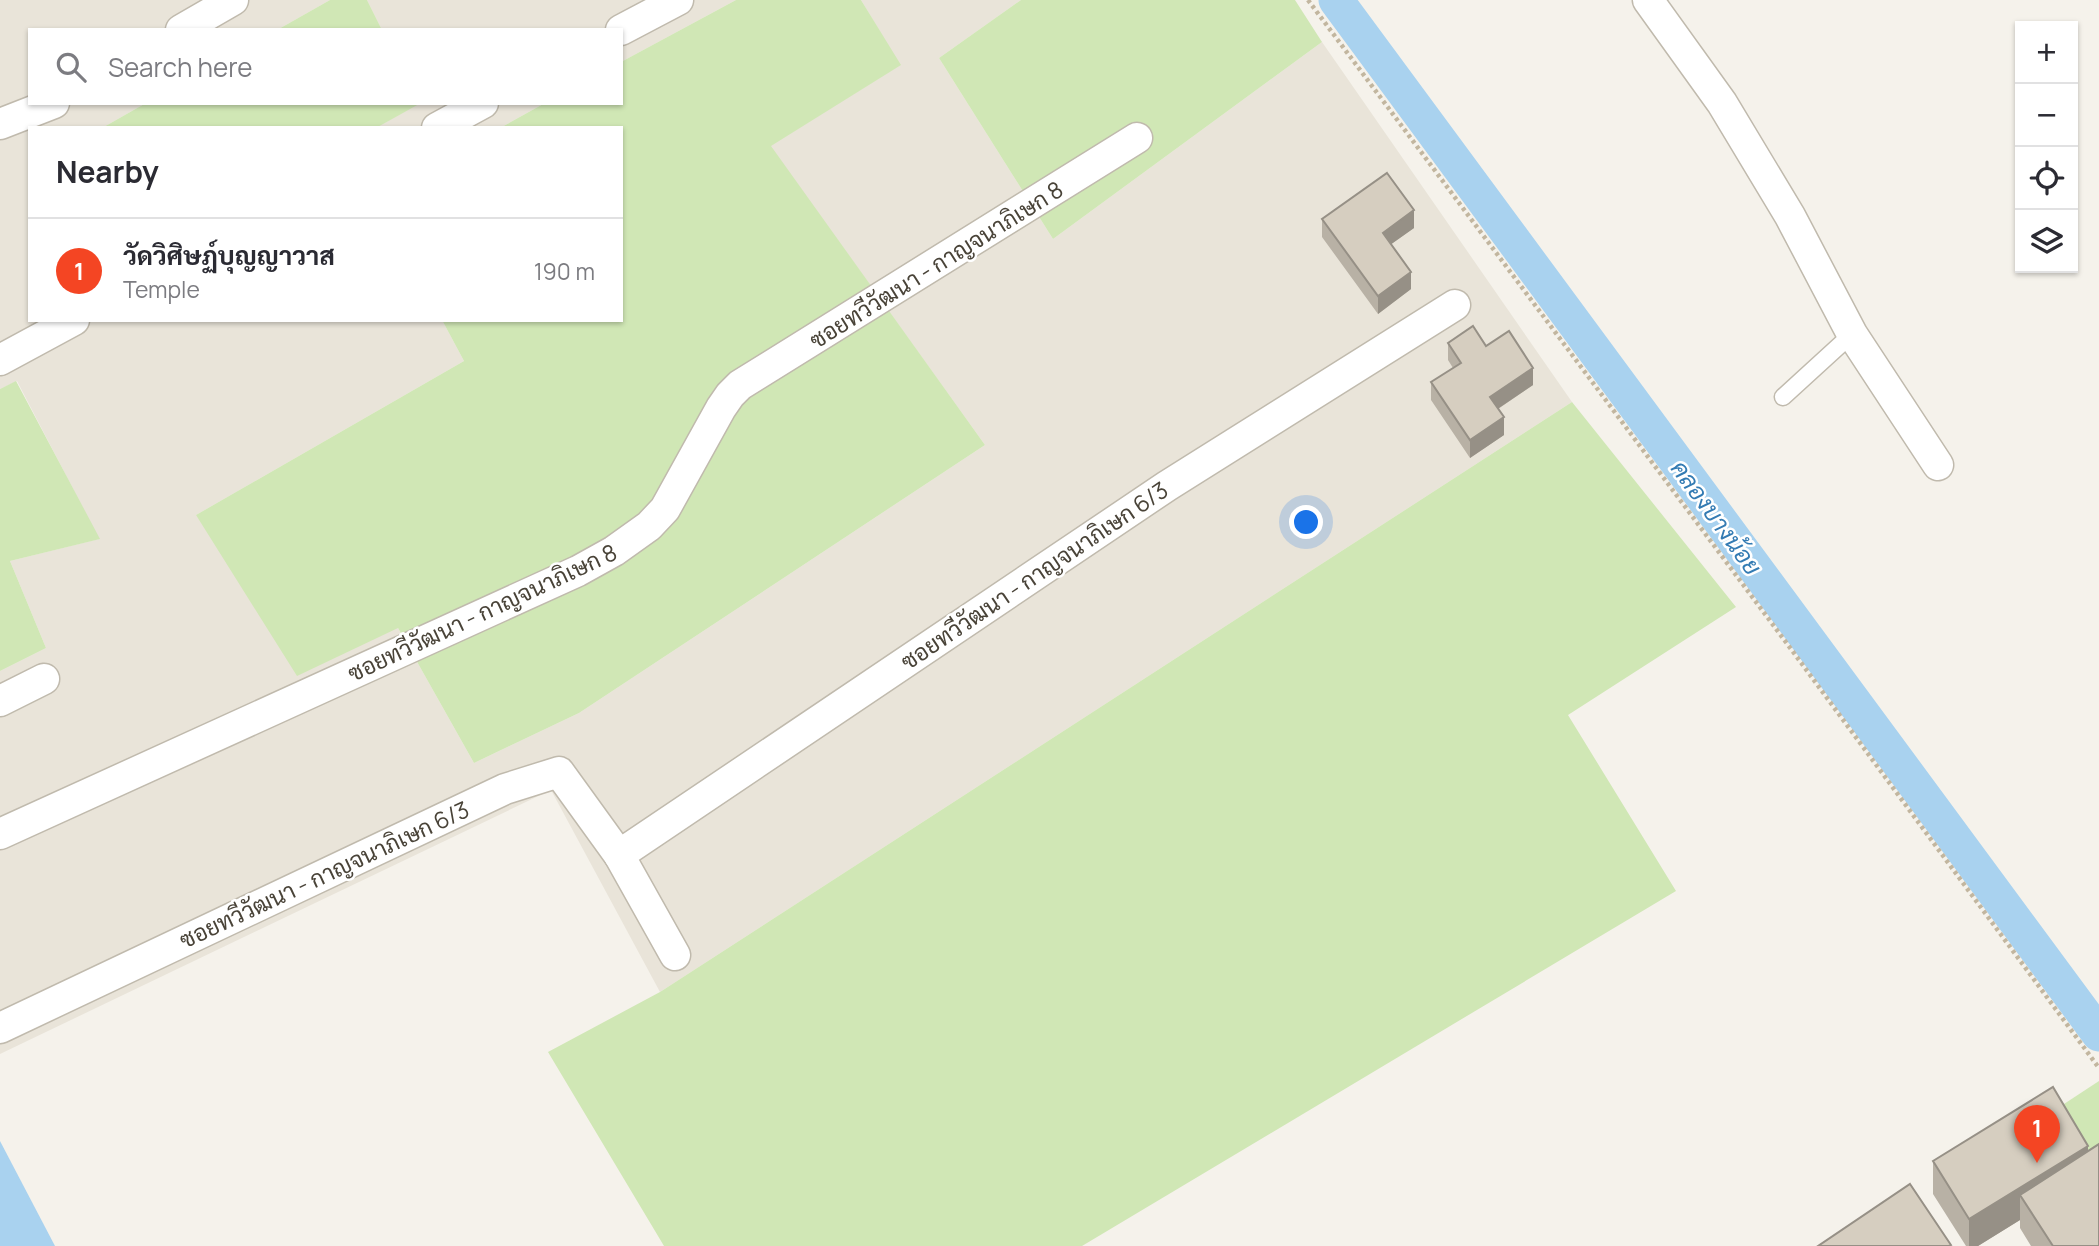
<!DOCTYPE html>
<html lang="en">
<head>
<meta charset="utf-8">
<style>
  body { margin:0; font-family:Manrope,Sarabun,sans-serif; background:#f7f7f7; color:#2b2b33 }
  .controls { position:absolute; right:21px; top:21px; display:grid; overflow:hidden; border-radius:0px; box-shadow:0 2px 5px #0004 }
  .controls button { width:63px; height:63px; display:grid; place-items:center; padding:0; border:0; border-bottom:2px solid #e1e1e2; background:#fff; color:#2b2b33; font:35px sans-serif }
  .you { position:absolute; left:1307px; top:523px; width:24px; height:24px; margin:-18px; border:5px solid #fff; border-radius:50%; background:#1a73e8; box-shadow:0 0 0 10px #1a73e833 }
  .badge { display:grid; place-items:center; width:46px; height:46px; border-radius:50%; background:#f44523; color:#fff; font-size:23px; font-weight:700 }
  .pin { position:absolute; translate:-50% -58px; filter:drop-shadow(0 2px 4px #0008) }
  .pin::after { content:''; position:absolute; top:37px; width:24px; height:21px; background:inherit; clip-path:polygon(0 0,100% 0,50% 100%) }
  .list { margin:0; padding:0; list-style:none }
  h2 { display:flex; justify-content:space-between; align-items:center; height:91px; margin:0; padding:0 28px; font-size:30px }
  h2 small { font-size:23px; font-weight:400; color:#7c7c81 }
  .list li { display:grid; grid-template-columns:46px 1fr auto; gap:21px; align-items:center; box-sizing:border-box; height:105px; padding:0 28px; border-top:2px solid #e1e1e2 }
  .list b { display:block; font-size:26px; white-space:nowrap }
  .list p { margin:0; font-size:23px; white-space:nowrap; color:#7c7c81 }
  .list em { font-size:23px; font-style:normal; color:#7c7c81 }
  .icon { flex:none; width:38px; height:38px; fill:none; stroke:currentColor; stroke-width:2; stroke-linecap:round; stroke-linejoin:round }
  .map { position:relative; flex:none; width:2099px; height:1246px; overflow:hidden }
  .search { position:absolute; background:#fff; box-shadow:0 2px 5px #0004; left:28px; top:28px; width:595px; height:77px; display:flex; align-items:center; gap:18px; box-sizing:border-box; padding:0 24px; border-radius:0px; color:#7c7c81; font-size:26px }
  .panel { position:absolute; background:#fff; box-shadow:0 2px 5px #0004; left:28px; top:126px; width:595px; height:196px; border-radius:0px }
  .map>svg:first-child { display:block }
  .residential { fill:#e9e4d9 }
  .green { fill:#d0e7b5 }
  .water { fill:#a9d2ef }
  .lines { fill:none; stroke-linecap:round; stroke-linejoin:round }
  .canal { stroke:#a9d2ef; stroke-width:35 }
  .service-casing { stroke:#c0baad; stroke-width:19 }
  .minor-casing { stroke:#c0baad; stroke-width:33 }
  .path { stroke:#c2b69f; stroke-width:4.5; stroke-dasharray:3.5 3.5; stroke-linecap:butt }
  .service { stroke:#fff; stroke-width:16 }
  .minor { stroke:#fff; stroke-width:30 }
  .wall { fill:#b8b1a5 }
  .shaded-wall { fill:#969086 }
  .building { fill:#d6cec0; stroke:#969086; stroke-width:2 }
  .labels { text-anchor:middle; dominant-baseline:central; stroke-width:5; stroke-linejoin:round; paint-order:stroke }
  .street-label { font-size:23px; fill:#494338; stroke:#fff }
  .water-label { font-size:24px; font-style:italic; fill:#337bb3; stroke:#fff }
</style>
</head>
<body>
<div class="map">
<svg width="2099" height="1246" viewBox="0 0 2099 1246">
  <rect width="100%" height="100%" fill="#f5f2eb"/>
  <g class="residential">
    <path d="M0 0H330L277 30H30V103H146L102 128H30V320H442L464 361 196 515 398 628 474 763 579 713 985 445 770 146 900 65 861 0H1021L939 58 1053 239 1322 42 1572 402 660 992 551 790 0 1054V671L46 648 10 561 99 539 17 381 0 389Z"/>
    <path d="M367 0H736L621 62V30H382Z"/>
    <path d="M418 103H545L500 128H376Z"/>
  </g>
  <g class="green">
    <path d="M330 0H367L382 30H277Z"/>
    <path d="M736 0H861L901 65 771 146 985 445 579 713 474 763 398 628 297 676 196 515 464 361 442 320H621V128H500L545 103H621V62Z"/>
    <path d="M1021 0H1295L1322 42 1053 239 939 58Z"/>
    <path d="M146 103H418L419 104 376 128H102Z"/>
    <path d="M16 381 100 539 10 561 46 648 0 671V389Z"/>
    <path d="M1572 402 1736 607 1568 715 1676 891 1082 1246H664L548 1052 660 992Z"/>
    <path d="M2099 1081V1226L2032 1125Z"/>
  </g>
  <path class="water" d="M0 1141 55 1246H0Z"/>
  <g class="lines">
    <path class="canal" d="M1336 0 2099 1034"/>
    <g class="service-casing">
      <path id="service" d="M1783 397 1852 334"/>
    </g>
    <g class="minor-casing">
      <g id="minor">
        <path d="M1648 0 1722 103 1790 216 1852 334 1938 465"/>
        <path d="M181 30 233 0"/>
        <path d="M621 30 678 0"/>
        <path d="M0 124 54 103"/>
        <path d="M437 128 483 103"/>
        <path d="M0 360 74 320"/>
        <path d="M0 701 44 679"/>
        <path d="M0 834 578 571 614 551 649 526 665 509 721 408 730 395 740 385 1137 138"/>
        <path d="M619 855 1167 486 1455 305"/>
        <path d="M0 1028 505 789 559 772 619 855 675 955"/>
      </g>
    </g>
    <path class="path" d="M1308 0 1791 649 2099 1068"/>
    <use href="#service" class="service"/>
    <use href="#minor" class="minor"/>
  </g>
  <g class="wall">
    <path d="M1322 219 1414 228 1391 244 1411 289 1378 314 1322 237Z"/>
    <path d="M1448 343 1486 346 1533 385 1498 409 1504 435 1470 458 1431 400V382L1453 368 1448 360Z"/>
    <path d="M2088 1151 2099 1246H2031L2020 1228V1220L1978 1246H1966L1933 1194V1161Z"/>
  </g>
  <g class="shaded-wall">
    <path d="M1414 210V228L1383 250V233Z"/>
    <path d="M1411 272V289L1378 314V296Z"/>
    <path d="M1533 368V385L1490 414V397Z"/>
    <path d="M1504 417V435L1470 458V440Z"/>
    <path d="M2088 1146V1178L2020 1195V1220L1978 1246H1969V1219Z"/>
  </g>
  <g class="building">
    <path d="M1387 173 1414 210 1383 233 1411 272 1378 296 1322 219Z"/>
    <path d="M1473 326 1486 346 1509 331 1533 368 1490 397 1504 417 1470 440 1431 382 1461 363 1448 343Z"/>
    <path d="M2053 1087 2088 1146 1969 1219 1933 1161Z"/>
    <path d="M2099 1144V1246H2053L2020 1195Z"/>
    <path d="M1910 1184 1951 1245 1949 1246H1818Z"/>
  </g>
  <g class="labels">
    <g class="street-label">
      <text transform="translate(936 264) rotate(-32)">ซอยทวีวัฒนา - กาญจนาภิเษก 8</text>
      <text transform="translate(1034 575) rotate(-34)">ซอยทวีวัฒนา - กาญจนาภิเษก 6/3</text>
      <text transform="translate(482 612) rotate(-25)">ซอยทวีวัฒนา - กาญจนาภิเษก 8</text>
      <text transform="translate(324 874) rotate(-25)">ซอยทวีวัฒนา - กาญจนาภิเษก 6/3</text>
    </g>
    <g class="water-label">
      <text transform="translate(1717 517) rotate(54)">คลองบางน้อย</text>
    </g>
  </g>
</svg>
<div class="controls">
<button>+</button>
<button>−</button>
<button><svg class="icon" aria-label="locate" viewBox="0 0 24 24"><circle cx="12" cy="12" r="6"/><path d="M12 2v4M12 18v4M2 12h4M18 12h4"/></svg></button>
<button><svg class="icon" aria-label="layers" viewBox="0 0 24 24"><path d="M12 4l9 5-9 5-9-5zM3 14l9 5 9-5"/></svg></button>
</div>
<div class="you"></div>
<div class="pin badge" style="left:2037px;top:1163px">1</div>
<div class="search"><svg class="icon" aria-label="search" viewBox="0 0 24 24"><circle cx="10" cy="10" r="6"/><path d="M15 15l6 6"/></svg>Search here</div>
<section class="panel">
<h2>Nearby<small></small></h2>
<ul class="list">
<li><span class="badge">1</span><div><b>วัดวิศิษฏ์บุญญาวาส</b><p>Temple</p></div><em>190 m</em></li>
</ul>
</section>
</div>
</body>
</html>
